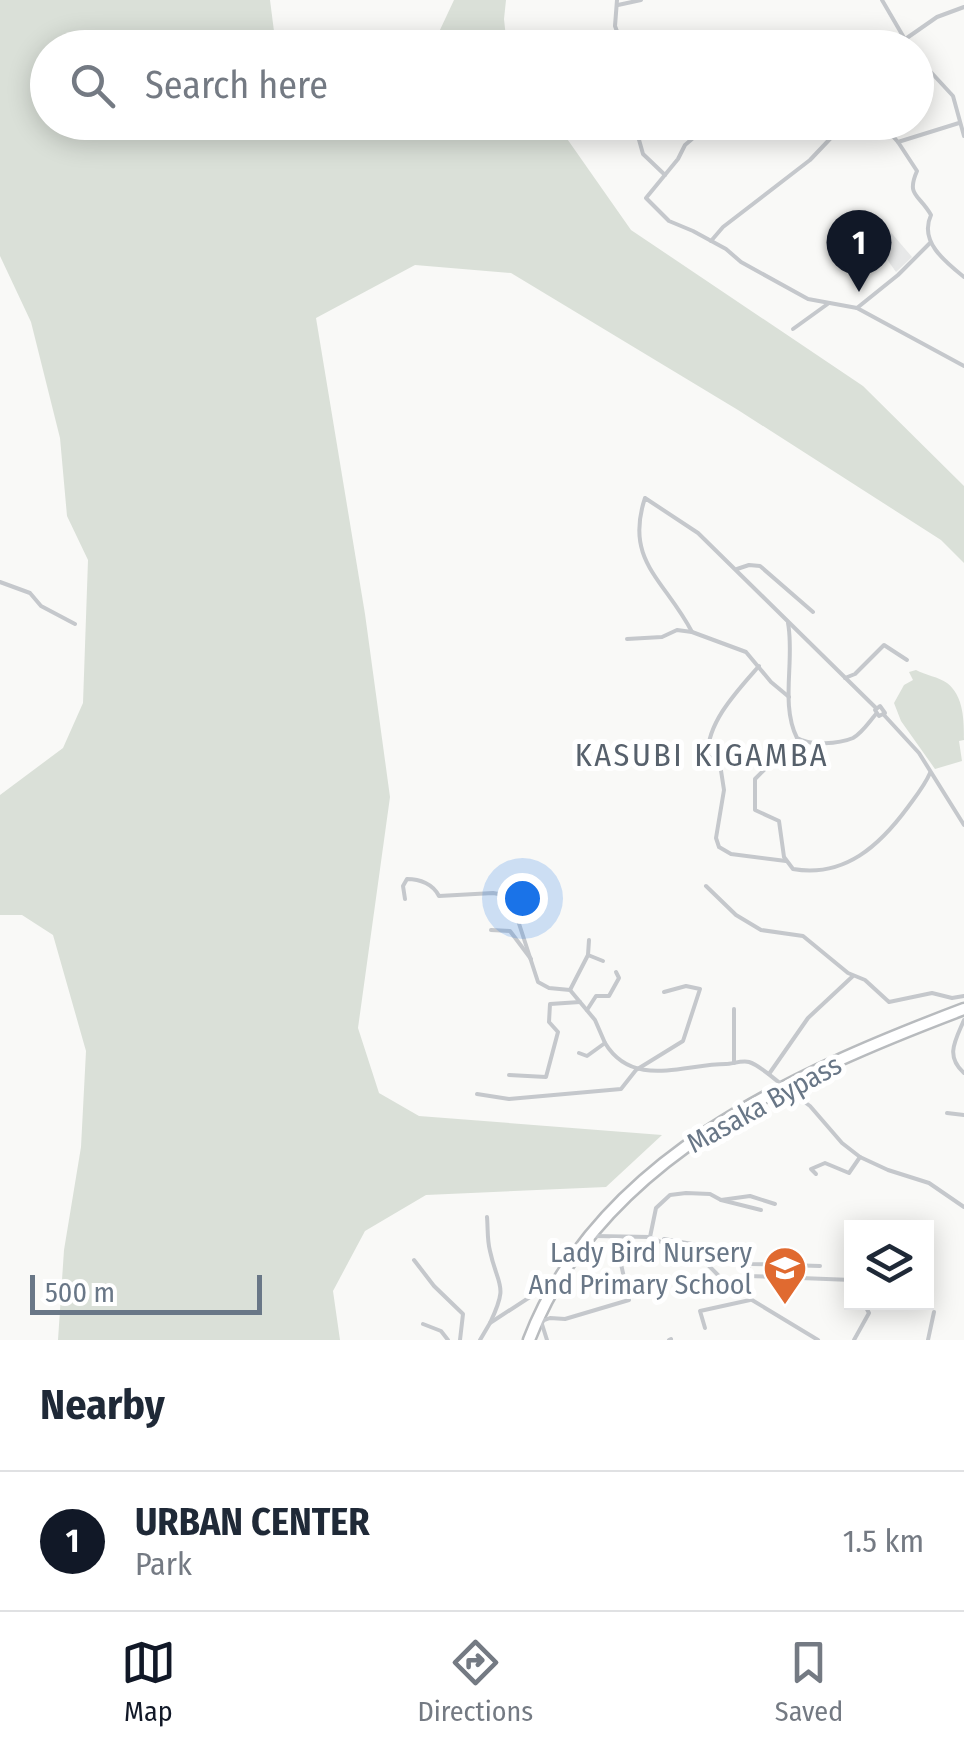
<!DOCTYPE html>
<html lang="en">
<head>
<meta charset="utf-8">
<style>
  body { margin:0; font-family:"Fira Sans Condensed",sans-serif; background:#f2f2f3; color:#1f2937 }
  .controls { position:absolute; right:30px; bottom:30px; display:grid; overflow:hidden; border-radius:0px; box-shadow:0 5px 25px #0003 }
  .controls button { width:90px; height:90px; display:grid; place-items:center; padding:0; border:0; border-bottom:2px solid #e0e1e3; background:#fff; color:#1f2937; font:50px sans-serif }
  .scale { position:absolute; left:30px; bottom:25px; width:232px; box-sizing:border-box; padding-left:10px; border:5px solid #697787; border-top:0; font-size:28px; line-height:35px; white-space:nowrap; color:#697787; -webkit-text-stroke:8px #fff; paint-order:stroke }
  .you { position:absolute; left:522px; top:898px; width:35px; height:35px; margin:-25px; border:8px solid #fff; border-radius:50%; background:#1a73e8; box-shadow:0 0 0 15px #1a73e833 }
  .badge { display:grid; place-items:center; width:65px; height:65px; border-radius:50%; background:#111827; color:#fff; font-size:32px; font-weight:700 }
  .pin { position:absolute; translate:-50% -82px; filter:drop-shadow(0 2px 5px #0008) }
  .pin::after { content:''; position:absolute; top:52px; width:35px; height:30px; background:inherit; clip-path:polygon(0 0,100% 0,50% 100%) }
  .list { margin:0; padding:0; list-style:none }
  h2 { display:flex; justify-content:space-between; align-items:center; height:130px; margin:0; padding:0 40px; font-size:42px }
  h2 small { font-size:32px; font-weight:400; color:#747a83 }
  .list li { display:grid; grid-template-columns:65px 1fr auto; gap:30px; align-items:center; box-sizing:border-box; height:140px; padding:0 40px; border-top:2px solid #e0e1e3 }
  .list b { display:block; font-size:38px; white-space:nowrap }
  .list p { margin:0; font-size:32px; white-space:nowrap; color:#747a83 }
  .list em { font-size:32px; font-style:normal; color:#747a83 }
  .icon { flex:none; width:55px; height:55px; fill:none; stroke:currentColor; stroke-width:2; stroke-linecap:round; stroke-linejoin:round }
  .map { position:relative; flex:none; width:964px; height:1340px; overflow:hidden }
  .search { position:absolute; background:#fff; box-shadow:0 5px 25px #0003; left:30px; right:30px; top:30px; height:110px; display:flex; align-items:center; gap:25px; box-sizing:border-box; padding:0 35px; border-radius:55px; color:#747a83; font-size:38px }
  .sheet { height:270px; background:#fff }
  nav { display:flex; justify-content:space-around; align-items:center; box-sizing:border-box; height:140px; border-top:2px solid #e0e1e3; background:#fff; font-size:28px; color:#747a83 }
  nav a { display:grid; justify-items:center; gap:5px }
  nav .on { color:#111827 }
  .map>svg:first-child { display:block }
  .built { fill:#e7e8e8 }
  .green { fill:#dae0d8 }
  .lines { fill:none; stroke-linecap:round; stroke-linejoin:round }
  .trunk-casing { stroke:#b8bbbe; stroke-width:15 }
  .minor { stroke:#c5c8cc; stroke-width:4 }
  .trunk { stroke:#fff; stroke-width:10 }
  .labels { text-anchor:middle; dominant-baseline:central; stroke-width:10; stroke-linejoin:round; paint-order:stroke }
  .street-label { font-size:28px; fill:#697787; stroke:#fff }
  .poi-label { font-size:28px; fill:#697787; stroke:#fff; text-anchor:end }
  .quarter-label { font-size:32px; letter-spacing:2.5px; fill:#57616c; stroke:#fff }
</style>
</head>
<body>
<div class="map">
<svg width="964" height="1340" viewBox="0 0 964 1340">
  <rect width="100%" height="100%" fill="#f9f9f7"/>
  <path class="built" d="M888 229 912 257 896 272 882 252 888 245 882 233Z"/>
  <g class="green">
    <path d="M0 0H270L276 47 48 48V122L556 123 631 230 863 386 964 486V563L941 540 738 410 511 273 415 265 316 318 365 614 390 797 358 1028 379 1093 419 1116 662 1135 606 1187 426 1195 365 1231 333 1291 340 1340H58L64 1250 81 1147 86 1051 53 935 22 915H0V795L63 748 83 703 88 560 67 516 60 438 31 322 0 256Z"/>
    <path d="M454 0H506L504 19 507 47H432Z"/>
    <path d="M916 670C925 675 939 677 947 683 964 696 964 721 964 740L959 741 962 761 935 769 901 721 894 703 904 685 913 680 909 672Z"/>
  </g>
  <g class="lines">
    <g class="trunk-casing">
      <path id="trunk" d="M529 1340C598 1159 795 1073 964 1009"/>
    </g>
    <g class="minor">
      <path d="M617 0 615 26 623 48"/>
      <path d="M882 0 910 48"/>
      <path d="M618 5 641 0"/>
      <path d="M904 40 937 17 964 7"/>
      <path d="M589 48 587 38 616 32"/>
      <path d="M916 56 953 96 964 136"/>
      <path d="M634 122 643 154 665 175"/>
      <path d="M712 122 685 145 678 159 646 198 669 221 693 231 726 249 741 262 808 299 857 308 964 366"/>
      <path d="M880 122 898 142 959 123"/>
      <path d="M898 142 917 171C906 196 919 194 931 215 919 241 944 261 964 277"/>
      <path d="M711 241 723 227 810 160 846 122"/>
      <path d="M857 308 898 275 930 243"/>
      <path d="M793 329 829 303"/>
      <path d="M737 569 749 565 760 566 813 612"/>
      <path d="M0 582 30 593 41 606 75 624"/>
      <path d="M788 623C795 660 780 704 797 738 810 746 839 744 853 738 862 733 869 722 876 714"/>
      <path d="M692 632C665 580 624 561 645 498L698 533 876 708"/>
      <path d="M627 639 662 637 677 630 692 632 746 652 771 682 789 697"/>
      <path d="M759 666C738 690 706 723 708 756L720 764 724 790 716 838 719 847 731 854 786 861"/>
      <path d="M845 678 855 674 884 645 907 660"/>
      <path d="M880 706 885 713 879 716 875 710Z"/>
      <path d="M884 715 919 753 964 825"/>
      <path d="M766 768 755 779V810L779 821 784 857 793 869C845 878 880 845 908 807 916 796 925 785 930 773"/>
      <path d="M706 886 736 915 761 930 803 936 848 973 865 980 889 1002 932 993 952 998 964 996"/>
      <path d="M405 899 403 886 407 879C420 879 433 884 439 896L493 893 510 896 538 982 549 988 570 990 595 1020 605 1043"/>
      <path d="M491 930 510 931 531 959"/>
      <path d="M588 955 603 961"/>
      <path d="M570 990 588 955 589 940"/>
      <path d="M587 1010 596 996H609L619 978 616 972"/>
      <path d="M964 1020C955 1041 945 1056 964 1073"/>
      <path d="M579 1053 587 1056 605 1043C633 1089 683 1064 726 1064 732 1064 742 1060 749 1062 759 1065 772 1077 781 1084"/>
      <path d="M734 1063V1009"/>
      <path d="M769 1074 808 1018 853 976"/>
      <path d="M509 1075 546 1077 558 1032 549 1022 550 1004 580 1002"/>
      <path d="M788 1090 810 1106 842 1143 860 1157 888 1170 929 1183 964 1207"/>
      <path d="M477 1094 509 1099 621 1089 636 1070 683 1041 700 989 686 986 664 992"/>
      <path d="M947 1113 964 1115"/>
      <path d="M816 1174 811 1169 825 1163 849 1173 860 1157"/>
      <path d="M721 1200 761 1210"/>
      <path d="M775 1204 750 1196 721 1200 710 1194 686 1193 670 1195 656 1208 650 1237 705 1262 720 1277 752 1300 818 1340"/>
      <path d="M487 1217C488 1228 487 1240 490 1251 498 1288 509 1283 490 1323"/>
      <path d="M595 1236 650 1237"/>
      <path d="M664 1239 737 1252 752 1264 820 1266"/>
      <path d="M414 1260 434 1286 463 1314 460 1340"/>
      <path d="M748 1264 749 1276 852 1280"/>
      <path d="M541 1321 547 1340"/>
      <path d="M542 1321 550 1318 565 1319 629 1300 615 1237"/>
      <path d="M423 1324 441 1331 448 1340"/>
      <path d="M705 1328 700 1311 750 1300"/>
      <path d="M480 1340 490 1323 553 1282"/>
      <path d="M669 1340 671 1339"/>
      <path d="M854 1340 869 1313 863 1302"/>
      <path d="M928 1340 934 1312"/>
    </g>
    <use href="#trunk" class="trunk"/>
  </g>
  <defs>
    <g id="school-pin" transform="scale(2.25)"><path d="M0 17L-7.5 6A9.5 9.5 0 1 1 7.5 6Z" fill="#e06a30" stroke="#fff"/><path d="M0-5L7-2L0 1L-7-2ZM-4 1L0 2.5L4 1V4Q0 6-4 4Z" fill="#fff"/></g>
  </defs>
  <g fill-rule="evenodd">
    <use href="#school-pin" x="785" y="1268"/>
  </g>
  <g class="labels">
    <g class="street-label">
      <text transform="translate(764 1104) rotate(-29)">Masaka Bypass</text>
    </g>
    <g class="poi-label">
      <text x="752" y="1252">Lady Bird Nursery<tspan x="752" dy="32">And Primary School</tspan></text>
    </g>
    <g class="quarter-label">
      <text x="702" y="755">KASUBI KIGAMBA</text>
    </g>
  </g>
</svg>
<div class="controls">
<button><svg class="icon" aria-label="layers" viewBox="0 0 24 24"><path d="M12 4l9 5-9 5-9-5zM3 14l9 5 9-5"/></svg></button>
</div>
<div class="scale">500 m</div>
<div class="you"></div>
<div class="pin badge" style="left:859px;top:292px">1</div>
<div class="search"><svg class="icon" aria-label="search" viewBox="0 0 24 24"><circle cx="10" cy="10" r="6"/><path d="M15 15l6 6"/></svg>Search here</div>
</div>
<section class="sheet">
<h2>Nearby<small></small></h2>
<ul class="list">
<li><span class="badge">1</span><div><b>URBAN CENTER</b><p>Park</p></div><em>1.5 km</em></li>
</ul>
</section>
<nav>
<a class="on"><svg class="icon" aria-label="map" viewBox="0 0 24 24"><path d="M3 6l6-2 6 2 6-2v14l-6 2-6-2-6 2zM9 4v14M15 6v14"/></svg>Map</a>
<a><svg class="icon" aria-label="directions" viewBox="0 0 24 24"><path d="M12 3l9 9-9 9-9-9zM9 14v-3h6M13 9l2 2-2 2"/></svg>Directions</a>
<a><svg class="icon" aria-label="saved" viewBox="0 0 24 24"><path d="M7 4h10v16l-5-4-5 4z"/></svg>Saved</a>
</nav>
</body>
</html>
